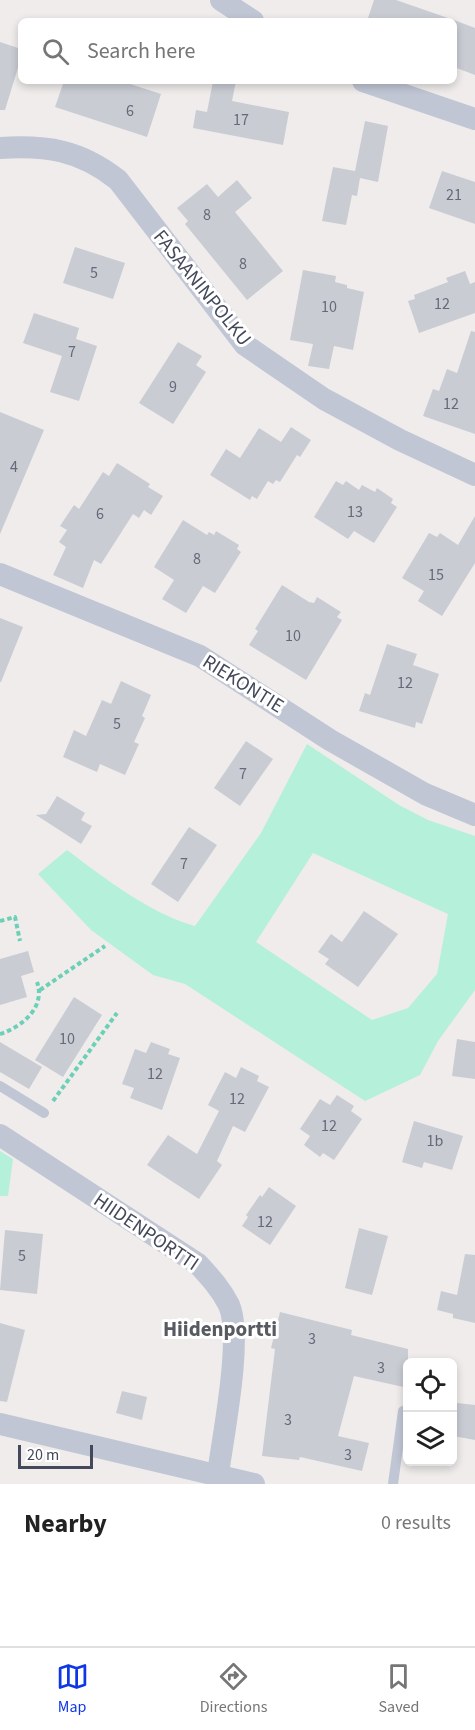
<!DOCTYPE html>
<html lang="en">
<head>
<meta charset="utf-8">
<style>
  body { margin:0; font-family:"Source Sans 3",sans-serif; background:#f2f2f2; color:#222 }
  .controls { position:absolute; right:18px; bottom:18px; display:grid; overflow:hidden; border-radius:9px; box-shadow:0 3px 9px #0003 }
  .controls button { width:54px; height:54px; display:grid; place-items:center; padding:0; border:0; border-bottom:2px solid #e0e0e0; background:#fff; color:#222; font:30px sans-serif }
  .scale { position:absolute; left:18px; bottom:15px; width:75px; box-sizing:border-box; padding-left:6px; border:3px solid #43495a; border-top:0; font-size:16px; line-height:21px; white-space:nowrap; color:#43495a; -webkit-text-stroke:4px #fff; paint-order:stroke }
  .list { margin:0; padding:0; list-style:none }
  h2 { display:flex; justify-content:space-between; align-items:center; height:78px; margin:0; padding:0 24px; font-size:26px }
  h2 small { font-size:20px; font-weight:400; color:#767676 }
  .icon { flex:none; width:33px; height:33px; fill:none; stroke:currentColor; stroke-width:2; stroke-linecap:round; stroke-linejoin:round }
  .map { position:relative; flex:none; width:475px; height:1484px; overflow:hidden }
  .search { position:absolute; background:#fff; box-shadow:0 3px 9px #0003; left:18px; right:18px; top:18px; height:66px; display:flex; align-items:center; gap:15px; box-sizing:border-box; padding:0 21px; border-radius:9px; color:#767676; font-size:22px }
  .sheet { height:162px; background:#fff }
  nav { display:flex; justify-content:space-around; align-items:center; box-sizing:border-box; height:84px; border-top:2px solid #e0e0e0; background:#fff; font-size:16px; color:#767676 }
  nav a { display:grid; justify-items:center; gap:3px }
  nav .on { color:#0f38e5 }
  .map>svg:first-child { display:block }
  .green { fill:#b5f0da; fill-rule:evenodd }
  .building { fill:#caccd4 }
  .lines { fill:none; stroke-linecap:round; stroke-linejoin:round }
  .path { stroke:#6cd0b7; stroke-width:4; stroke-dasharray:4.5 3; stroke-linecap:butt }
  .service { stroke:#c0c6d4; stroke-width:10 }
  .minor { stroke:#c0c6d4; stroke-width:22 }
  .labels { text-anchor:middle; dominant-baseline:central; stroke-width:6; stroke-linejoin:round; paint-order:stroke }
  .number-label { font-size:16px; fill:#656a78 }
  .street-label { font-size:20px; fill:#43495a; stroke:#fff }
  .neighbourhood-label { font-size:21px; font-weight:bold; fill:#585a61; stroke:#fff }
</style>
</head>
<body>
<div class="map">
<svg width="475" height="1484" viewBox="0 0 475 1484">
  <rect width="100%" height="100%" fill="#efeceb"/>
  <g class="green">
    <path d="M307 744 399 805 428 820 475 836V990L438 1041 420 1075 365 1101 185 984 153 975 91 930 38 874 67 850C104 878 151 914 195 926L261 833ZM313 853 448 914 437 974 408 1008 372 1020 256 942Z"/>
    <path d="M0 1151 13 1159 8 1196H0Z"/>
  </g>
  <g class="building">
    <path d="M374 0H396L448 18 447 21H367Z"/>
    <path d="M454 20 475 28V75L454 67Z"/>
    <path d="M0 42 21 49V58L5 110H0Z"/>
    <path d="M64 81H121L161 94 147 137 55 107Z"/>
    <path d="M213 81H236L232 101 289 112 283 145 193 128 196 110 207 112Z"/>
    <path d="M365 121 388 126 378 182 360 178 357 196 352 195 346 225 322 221 333 167 355 171Z"/>
    <path d="M442 171 475 182V224L429 208Z"/>
    <path d="M237 180 252 198 235 212 283 271 247 300 185 224 188 221 177 208 207 184 218 197Z"/>
    <path d="M75 247 125 263 113 299 63 283Z"/>
    <path d="M303 270 336 276 335 282 347 285V288L364 292 353 350 334 346 329 369 308 366 313 344 290 340Z"/>
    <path d="M465 271 470 284 475 282V313L419 333 408 301 415 299 414 295 448 282 446 278Z"/>
    <path d="M34 313 79 328 76 339 97 346 79 401 50 392 62 356 23 343Z"/>
    <path d="M471 331 475 332V434L423 416 433 389 439 391 447 369 457 373Z"/>
    <path d="M178 342 202 356 196 365 206 372 173 424 139 403Z"/>
    <path d="M0 412 44 430 0 534Z"/>
    <path d="M291 427 311 440 300 457 297 455 280 482 276 480 273 484 268 481 257 499 252 496 250 500 210 475 226 449 240 458 259 428 281 442Z"/>
    <path d="M117 463 150 484 148 487 163 496 151 515 144 510 139 518 133 514 101 564 94 560 83 588 53 575 66 547 59 542 67 530 60 526 74 505 79 509 103 472 109 476Z"/>
    <path d="M336 481 343 485 346 481 359 490 362 485 375 492 377 488 393 499 391 503 397 507 374 543 354 531 348 539 314 517Z"/>
    <path d="M475 516V563L442 616 418 601 424 591 402 578 429 533 437 537 440 533 458 545Z"/>
    <path d="M183 520 207 535 209 532 214 535 216 531 239 545 237 549 241 552 215 593 203 586 186 613 162 599 174 580 154 567Z"/>
    <path d="M282 585 309 602 314 603 317 597 341 612 337 617 342 620 306 680 249 645 258 631 255 629Z"/>
    <path d="M0 618 23 627 1 682H0Z"/>
    <path d="M387 644 417 654 413 665 439 674 422 724 416 722 415 728 359 711 365 693 370 695Z"/>
    <path d="M121 681 151 695 142 716 145 718 134 742 139 744 125 775 100 764 97 772 63 757 74 730 86 736 102 700 111 704Z"/>
    <path d="M246 741 273 759 240 806 214 788Z"/>
    <path d="M57 796 85 813 81 820 92 826 81 844 36 815 46 814Z"/>
    <path d="M189 827 217 845 178 902 151 884Z"/>
    <path d="M364 911 398 934 358 987 325 964 329 959 318 952 331 934 342 942Z"/>
    <path d="M28 951 34 972 21 976 27 997 0 1005V959Z"/>
    <path d="M74 997 102 1015 63 1077 35 1060Z"/>
    <path d="M457 1039 475 1042V1079L452 1076Z"/>
    <path d="M0 1042 42 1067 29 1089 0 1072Z"/>
    <path d="M151 1042 170 1049 168 1054 180 1058 162 1110 130 1098 134 1088 122 1084 135 1049 146 1053Z"/>
    <path d="M241 1067 259 1076 257 1081 269 1087 245 1132 233 1126 217 1161 222 1165 199 1199 147 1165 168 1135 197 1154 219 1111 208 1105 225 1072 236 1078Z"/>
    <path d="M337 1095 354 1106 351 1111 362 1119 334 1160 323 1153 320 1157 304 1145 310 1136 300 1129 320 1099 330 1105Z"/>
    <path d="M414 1121 463 1136 452 1170 424 1162 422 1168 402 1162Z"/>
    <path d="M269 1187 296 1206 270 1245 242 1226 248 1217 246 1215 260 1195 262 1197Z"/>
    <path d="M359 1228 388 1236 372 1295 345 1288Z"/>
    <path d="M5 1230 43 1234 37 1294 0 1290Z"/>
    <path d="M465 1254 475 1255V1323L453 1318V1314L437 1310 441 1291 457 1295Z"/>
    <path d="M280 1312 352 1330 351 1335 408 1349V1388L354 1376 338 1436 369 1443 362 1471 300 1457 299 1460 262 1456 275 1349 271 1348Z"/>
    <path d="M0 1323 25 1330 7 1402 0 1401Z"/>
    <path d="M122 1391 147 1397 142 1420 116 1413Z"/>
    <path d="M457 1403 475 1405V1440L453 1436Z"/>
  </g>
  <g class="lines">
    <g class="path">
      <path d="M0 921 15 917 20 941"/>
      <path d="M40 990 105 946"/>
      <path d="M0 1034C22 1027 46 1007 37 982"/>
      <path d="M53 1101 117 1013"/>
    </g>
    <g class="service">
      <path d="M0 1086 44 1113"/>
      <path d="M393 1484 403 1411"/>
    </g>
    <g class="minor">
      <path d="M221 0 253 21"/>
      <path d="M363 81 475 119"/>
      <path d="M0 148C47 145 80 150 118 180L245 345 324 399 400 440 475 475"/>
      <path d="M0 574 200 656 330 740 425 794 475 815"/>
      <path d="M0 1135 198 1264C210 1277 221 1289 229 1305 243 1338 223 1435 218 1474"/>
      <path d="M0 1424 254 1484"/>
    </g>
  </g>
  <g class="labels">
    <g class="number-label">
      <text x="130" y="111">6</text>
      <text x="241" y="120">17</text>
      <text x="454" y="195">21</text>
      <text x="207" y="215">8</text>
      <text x="243" y="264">8</text>
      <text x="94" y="273">5</text>
      <text x="442" y="304">12</text>
      <text x="329" y="307">10</text>
      <text x="72" y="352">7</text>
      <text x="173" y="387">9</text>
      <text x="451" y="404">12</text>
      <text x="14" y="467">4</text>
      <text x="355" y="512">13</text>
      <text x="100" y="514">6</text>
      <text x="197" y="559">8</text>
      <text x="436" y="575">15</text>
      <text x="293" y="636">10</text>
      <text x="405" y="683">12</text>
      <text x="117" y="724">5</text>
      <text x="243" y="774">7</text>
      <text x="184" y="864">7</text>
      <text x="67" y="1039">10</text>
      <text x="155" y="1074">12</text>
      <text x="237" y="1099">12</text>
      <text x="329" y="1126">12</text>
      <text x="435" y="1141">1b</text>
      <text x="265" y="1222">12</text>
      <text x="22" y="1256">5</text>
      <text x="312" y="1339">3</text>
      <text x="381" y="1368">3</text>
      <text x="288" y="1420">3</text>
      <text x="348" y="1455">3</text>
    </g>
    <g class="street-label">
      <text transform="translate(202 288) rotate(51)">FASAANINPOLKU</text>
      <text transform="translate(243 684) rotate(32)">RIEKONTIE</text>
      <text transform="translate(146 1232) rotate(34)">HIIDENPORTTI</text>
    </g>
    <g class="neighbourhood-label">
      <text x="220" y="1329">Hiidenportti</text>
    </g>
  </g>
</svg>
<div class="controls">
<button><svg class="icon" aria-label="locate" viewBox="0 0 24 24"><circle cx="12" cy="12" r="6"/><path d="M12 2v4M12 18v4M2 12h4M18 12h4"/></svg></button>
<button><svg class="icon" aria-label="layers" viewBox="0 0 24 24"><path d="M12 4l9 5-9 5-9-5zM3 14l9 5 9-5"/></svg></button>
</div>
<div class="scale">20 m</div>
<div class="search"><svg class="icon" aria-label="search" viewBox="0 0 24 24"><circle cx="10" cy="10" r="6"/><path d="M15 15l6 6"/></svg>Search here</div>
</div>
<section class="sheet">
<h2>Nearby<small>0 results</small></h2>
<ul class="list">
</ul>
</section>
<nav>
<a class="on"><svg class="icon" aria-label="map" viewBox="0 0 24 24"><path d="M3 6l6-2 6 2 6-2v14l-6 2-6-2-6 2zM9 4v14M15 6v14"/></svg>Map</a>
<a><svg class="icon" aria-label="directions" viewBox="0 0 24 24"><path d="M12 3l9 9-9 9-9-9zM9 14v-3h6M13 9l2 2-2 2"/></svg>Directions</a>
<a><svg class="icon" aria-label="saved" viewBox="0 0 24 24"><path d="M7 4h10v16l-5-4-5 4z"/></svg>Saved</a>
</nav>
</body>
</html>
